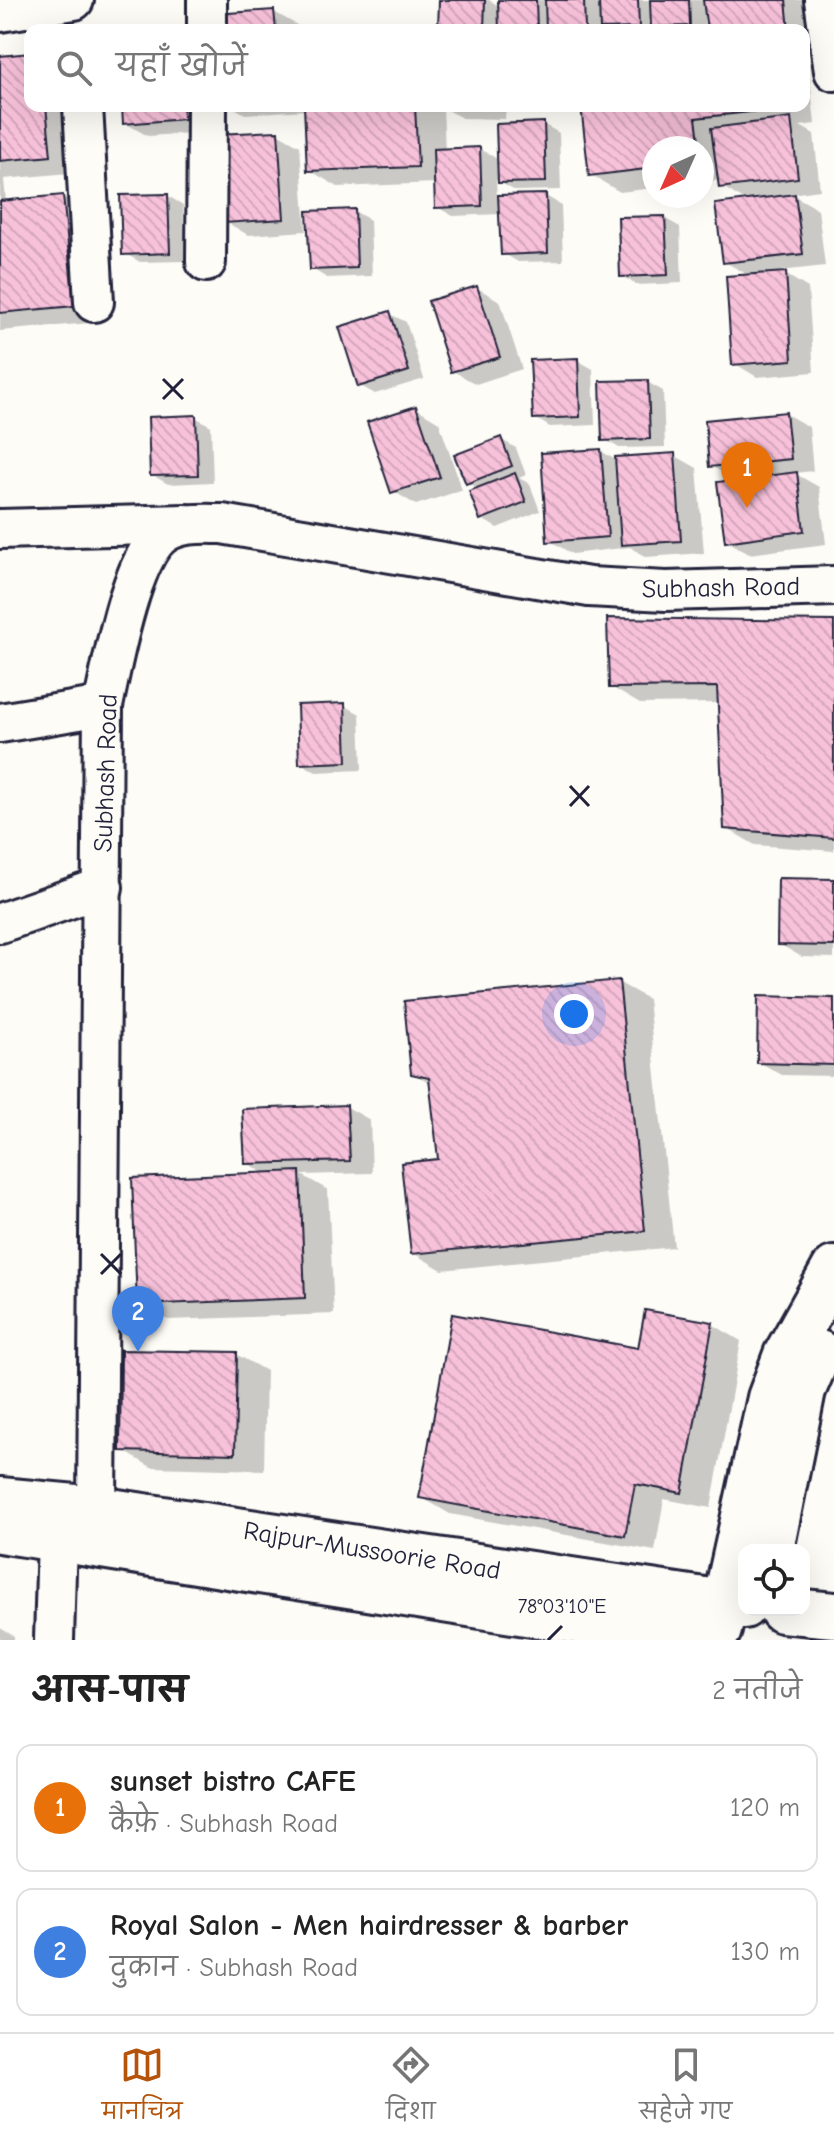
<!DOCTYPE html>
<html lang="hi">
<head>
<meta charset="utf-8">
<style>
  body { margin:0; font-family:"Comic Neue","Playpen Sans Deva",sans-serif; background:#f6f6f6; color:#222 }
  .controls { position:absolute; right:24px; bottom:24px; display:grid; overflow:hidden; border-radius:16px; box-shadow:0 8px 32px #0002 }
  .controls button { width:72px; height:72px; display:grid; place-items:center; padding:0; border:0; border-bottom:2px solid #e0e0e0; background:#fff; color:#222; font:40px sans-serif }
  .compass { position:absolute; left:642px; top:136px; width:72px; height:72px; border-radius:50%; background:#fff; box-shadow:0 8px 32px #0002; rotate:225deg }
  .you { position:absolute; left:574px; top:1014px; width:28px; height:28px; margin:-20px; border:6px solid #fff; border-radius:50%; background:#1a73e8; box-shadow:0 0 0 12px #1a73e833 }
  .badge { display:grid; place-items:center; width:52px; height:52px; border-radius:50%; background:#b45309; color:#fff; font-size:26px; font-weight:700 }
  .pin { position:absolute; translate:-50% -66px; filter:drop-shadow(0 2px 4px #0008) }
  .pin::after { content:''; position:absolute; top:42px; width:28px; height:24px; background:inherit; clip-path:polygon(0 0,100% 0,50% 100%) }
  .list { margin:0; padding:0; list-style:none }
  h2 { display:flex; justify-content:space-between; align-items:center; height:104px; margin:0; padding:0 32px; font-size:34px }
  h2 small { font-size:26px; font-weight:400; color:#767676 }
  .list li { display:grid; grid-template-columns:52px 1fr auto; gap:24px; align-items:center; box-sizing:border-box; height:128px; margin:0 16px 16px; padding:0 16px; border:2px solid #e0e0e0; border-radius:16px }
  .list b { display:block; font-size:30px; white-space:nowrap }
  .list p { margin:0; font-size:26px; white-space:nowrap; color:#767676 }
  .list em { font-size:26px; font-style:normal; color:#767676 }
  .icon { flex:none; width:44px; height:44px; fill:none; stroke:currentColor; stroke-width:2; stroke-linecap:round; stroke-linejoin:round }
  .map { position:relative; flex:none; width:834px; height:1640px; overflow:hidden }
  .search { position:absolute; background:#fff; box-shadow:0 8px 32px #0002; left:24px; right:24px; top:24px; height:88px; display:flex; align-items:center; gap:20px; box-sizing:border-box; padding:0 28px; border-radius:16px; color:#767676; font-size:30px }
  .sheet { height:392px; background:#fff }
  nav { display:flex; justify-content:space-around; align-items:center; box-sizing:border-box; height:112px; border-top:2px solid #e0e0e0; background:#fff; font-size:22px; color:#767676 }
  nav a { display:grid; justify-items:center; gap:4px }
  nav .on { color:#b45309 }
  .map>svg:first-child { display:block }
  .shadow { fill:#0003 }
  .building { fill:url(#building-back-hatch); stroke:#22223b; stroke-width:2 }
  .lines { fill:none; stroke-linecap:round; stroke-linejoin:round }
  .minor-casing { stroke:#22223b; stroke-width:44 }
  .major-casing { stroke:#22223b; stroke-width:50 }
  .minor { stroke:#fdfcf7; stroke-width:38 }
  .major { stroke:#fdfcf7; stroke-width:44 }
  .ticks { fill:none; stroke:#22223b; stroke-width:3 }
  .labels { text-anchor:middle; dominant-baseline:central; stroke-width:6; stroke-linejoin:round; paint-order:stroke }
  .street-label { font-size:26px; fill:#22223b; stroke:#fdfcf7 }
  .ticks-label { font-size:20px; text-anchor:middle; fill:#22223b; stroke:#fdfcf7; stroke-width:6; stroke-linejoin:round; paint-order:stroke }
</style>
</head>
<body>
<div class="map">
<svg width="834" height="1640" viewBox="0 0 834 1640">
  <defs>
    <pattern id="building-back-hatch" width="6" height="6" patternUnits="userSpaceOnUse" patternTransform="scale(2)"><rect width="6" height="6" fill="#f8c1da"/><path d="M-1 5l2 2M0 0l6 6M5-1l2 2" fill="none" stroke="#d4a6bc"/></pattern>
  </defs>
  <rect width="100%" height="100%" fill="#fdfcf7"/>
  <filter id="ink" filterUnits="userSpaceOnUse"><feTurbulence type="fractalNoise" baseFrequency=".0125" numOctaves="2"/><feDisplacementMap in="SourceGraphic" scale="16" xChannelSelector="R" yChannelSelector="G"/><feConvolveMatrix kernelMatrix="1 2 1 2 8 2 1 2 1" color-interpolation-filters="sRGB"/></filter>
  <g filter="url(#ink)">
    <g class="shadow">
      <path d="M441 0H489L500 7V0H807L812 42 804 43V30H709L708 18H704L705 30H661L654 26V30H606L599 26V30H440Z"/>
      <path d="M274 12 297 25V30H217Z"/>
      <path d="M30 55V106H73L80 172 4 179 6 202 63 197 92 214 102 322 0 331V58Z"/>
      <path d="M804 66 809 69 815 124 800 126 814 134 820 190 791 194 818 209 825 266 780 271 808 288 814 372 757 377 734 363 750 276 725 262 747 202 721 186 720 180 702 182V148H654V188L620 192 591 175 583 106H804Z"/>
      <path d="M124 106H204L206 132 148 136 125 123Z"/>
      <path d="M231 106H506L505 119 462 118 443 108 445 150 480 149 499 160 543 124 559 133 561 190 515 191 496 180 497 197 546 196 561 205 563 261 518 262 503 253 501 214 453 216 437 207 436 183 338 187 309 170 306 110 245 114Z"/>
      <path d="M277 133 300 146 306 231 248 235 226 222Z"/>
      <path d="M168 196 183 205 185 261 140 262 124 253Z"/>
      <path d="M354 211 370 220 372 276 327 278 312 269Z"/>
      <path d="M664 218 680 227 682 283 637 285 622 276Z"/>
      <path d="M477 288 500 301 522 369 476 384 453 371Z"/>
      <path d="M390 314 406 322 424 379 375 394 359 385Z"/>
      <path d="M577 360 593 369 595 425 550 427 535 418Z"/>
      <path d="M647 382 663 391 665 447 619 448 604 439Z"/>
      <path d="M416 408 439 422 462 490 416 505 393 491Z"/>
      <path d="M786 414 809 427 813 471 794 473 819 487 826 544 749 554 726 540 738 481 711 466Z"/>
      <path d="M195 417 211 426 213 482 168 484 152 475Z"/>
      <path d="M500 439 516 448 526 475 519 478 530 484 540 511 497 528 482 519 479 489 468 483Z"/>
      <path d="M601 451 617 461 674 455 697 468 704 553 646 557 630 547 572 554 549 540Z"/>
      <path d="M834 623V851L755 845 726 828 720 703 640 704 611 687Z"/>
      <path d="M344 705 360 714 362 770 316 772 301 763Z"/>
      <path d="M834 881V958L802 957 779 944Z"/>
      <path d="M618 982 648 999 674 1247 442 1270 413 1253 440 1161 432 1084 413 1073Z"/>
      <path d="M834 1000V1076L782 1075 759 1062Z"/>
      <path d="M347 1107 370 1120 372 1173 302 1175 328 1190 334 1314 168 1320 139 1303 267 1175 247 1163Z"/>
      <path d="M712 1324 741 1341 711 1508 664 1499 655 1551 450 1514 421 1497 640 1351Z"/>
      <path d="M236 1354 266 1371 264 1470 151 1467 122 1450Z"/>
      <path d="M0 1628 14 1636V1640H0Z"/>
    </g>
    <g class="building">
      <path d="M439 0H485L484 30H438Z"/>
      <path d="M498 0H536L537 30H499Z"/>
      <path d="M545 0H584L585 30H546Z"/>
      <path d="M599 0H638L639 28 600 29Z"/>
      <path d="M650 0H689L690 26 651 27Z"/>
      <path d="M703 0H786L789 30H707Z"/>
      <path d="M274 10 276 30H215L214 14Z"/>
      <path d="M30 53V106H46L51 156 0 161V56Z"/>
      <path d="M122 106H183L184 119 123 124Z"/>
      <path d="M304 106H415L418 167 307 171Z"/>
      <path d="M581 106H786L787 108 696 118 700 148H654V168L589 176Z"/>
      <path d="M791 118 798 178 719 188 711 128Z"/>
      <path d="M544 122 546 182 498 183 496 124Z"/>
      <path d="M278 131 284 219 224 223 217 134Z"/>
      <path d="M480 147 482 206 435 208 433 149Z"/>
      <path d="M168 194 170 253 122 255 120 195Z"/>
      <path d="M546 194 548 253 501 255 498 195Z"/>
      <path d="M795 194 803 254 723 263 715 204Z"/>
      <path d="M63 195 74 306 0 313V201Z"/>
      <path d="M355 209 357 268 310 270 307 211Z"/>
      <path d="M665 216 668 275 620 277 618 217Z"/>
      <path d="M786 272 792 360 732 365 726 276Z"/>
      <path d="M477 286 500 357 451 372 428 301Z"/>
      <path d="M390 311 409 371 358 387 339 327Z"/>
      <path d="M578 358 580 417 533 419 530 360Z"/>
      <path d="M648 380 650 439 602 441 600 381Z"/>
      <path d="M416 406 440 477 391 493 367 422Z"/>
      <path d="M786 412 791 459 709 467 705 420Z"/>
      <path d="M196 415 198 475 150 476 148 417Z"/>
      <path d="M501 437 512 466 466 484 454 455Z"/>
      <path d="M601 449 608 537 547 542 541 453Z"/>
      <path d="M675 453 681 541 621 545 615 457Z"/>
      <path d="M797 472 804 531 725 542 717 482Z"/>
      <path d="M515 473 526 502 480 520 469 491Z"/>
      <path d="M607 618 834 621V838L724 829 717 687 609 688Z"/>
      <path d="M345 703 347 762 299 764 297 705Z"/>
      <path d="M778 878 834 879V946L777 945Z"/>
      <path d="M619 980 645 1231 411 1254 401 1163 438 1159 429 1078 411 1074 404 1001Z"/>
      <path d="M758 996 834 998V1065L757 1063Z"/>
      <path d="M347 1105 350 1161 245 1164 242 1109Z"/>
      <path d="M300 1171 305 1298 137 1305 132 1178Z"/>
      <path d="M645 1310 713 1322 682 1493 635 1484 625 1536 419 1498 452 1314 638 1348Z"/>
      <path d="M121 1350 237 1352 235 1454 120 1451Z"/>
    </g>
    <g class="lines">
      <g class="minor-casing">
        <g id="minor">
          <path d="M824 0 834 71"/>
          <path d="M0 12 74 0"/>
          <path d="M207 30V0"/>
          <path d="M83 106 94 302"/>
          <path d="M206 262 207 106"/>
          <path d="M0 529 185 524"/>
          <path d="M0 723 103 706"/>
          <path d="M0 923 103 887"/>
          <path d="M97 1509 103 706C112 666 131 552 166 532 183 522 203 524 222 524L589 587 666 591 834 586"/>
          <path d="M54 1640 57 1537"/>
        </g>
      </g>
      <g class="major-casing">
        <g id="major">
          <path d="M0 1500 97 1509 744 1606"/>
          <path d="M0 1530 697 1640"/>
          <path d="M771 1550 803 1390 819 1353"/>
          <path d="M782 1610 834 1615"/>
          <path d="M719 1630 770 1398 786 1355 834 1269"/>
        </g>
      </g>
      <use href="#minor" class="minor"/>
      <use href="#major" class="major"/>
    </g>
  </g>
  <path class="ticks" d="M163 379 183 399M163 399 183 379M570 786 589 806M570 806 589 786M101 1254 121 1274M101 1274 121 1254M548 1640 562 1626"/>
  <g class="labels">
    <g class="street-label">
      <text transform="translate(721 588) rotate(-1)">Subhash Road</text>
      <text transform="translate(106 773) rotate(-88)">Subhash Road</text>
      <text transform="translate(372 1551) rotate(9)">Rajpur-Mussoorie Road</text>
    </g>
  </g>
  <g class="ticks-label">
    <text x="562" y="1613">78°03'10"E</text>
  </g>
</svg>
<div class="controls">
<button><svg class="icon" aria-label="locate" viewBox="0 0 24 24"><circle cx="12" cy="12" r="6"/><path d="M12 2v4M12 18v4M2 12h4M18 12h4"/></svg></button>
</div>
<svg class="compass" viewBox="-18 -18 36 36"><path d="M0-13l5 13h-10z" fill="#e53935"/><path d="M0 13l5-13h-10z" fill="#767676"/></svg>
<div class="you"></div>
<div class="pin badge" style="left:747px;top:508px;background:#e8710a">1</div>
<div class="pin badge" style="left:138px;top:1352px;background:#3f7fe0">2</div>
<div class="search"><svg class="icon" aria-label="search" viewBox="0 0 24 24"><circle cx="10" cy="10" r="6"/><path d="M15 15l6 6"/></svg>यहाँ खोजें</div>
</div>
<section class="sheet">
<h2>आस-पास<small>2 नतीजे</small></h2>
<ul class="list">
<li><span class="badge" style="background:#e8710a">1</span><div><b>sunset bistro CAFE</b><p>कैफ़े · Subhash Road</p></div><em>120 m</em></li>
<li><span class="badge" style="background:#3f7fe0">2</span><div><b>Royal Salon - Men hairdresser &amp; barber</b><p>दुकान · Subhash Road</p></div><em>130 m</em></li>
</ul>
</section>
<nav>
<a class="on"><svg class="icon" aria-label="map" viewBox="0 0 24 24"><path d="M3 6l6-2 6 2 6-2v14l-6 2-6-2-6 2zM9 4v14M15 6v14"/></svg>मानचित्र</a>
<a><svg class="icon" aria-label="directions" viewBox="0 0 24 24"><path d="M12 3l9 9-9 9-9-9zM9 14v-3h6M13 9l2 2-2 2"/></svg>दिशा</a>
<a><svg class="icon" aria-label="saved" viewBox="0 0 24 24"><path d="M7 4h10v16l-5-4-5 4z"/></svg>सहेजे गए</a>
</nav>
</body>
</html>
